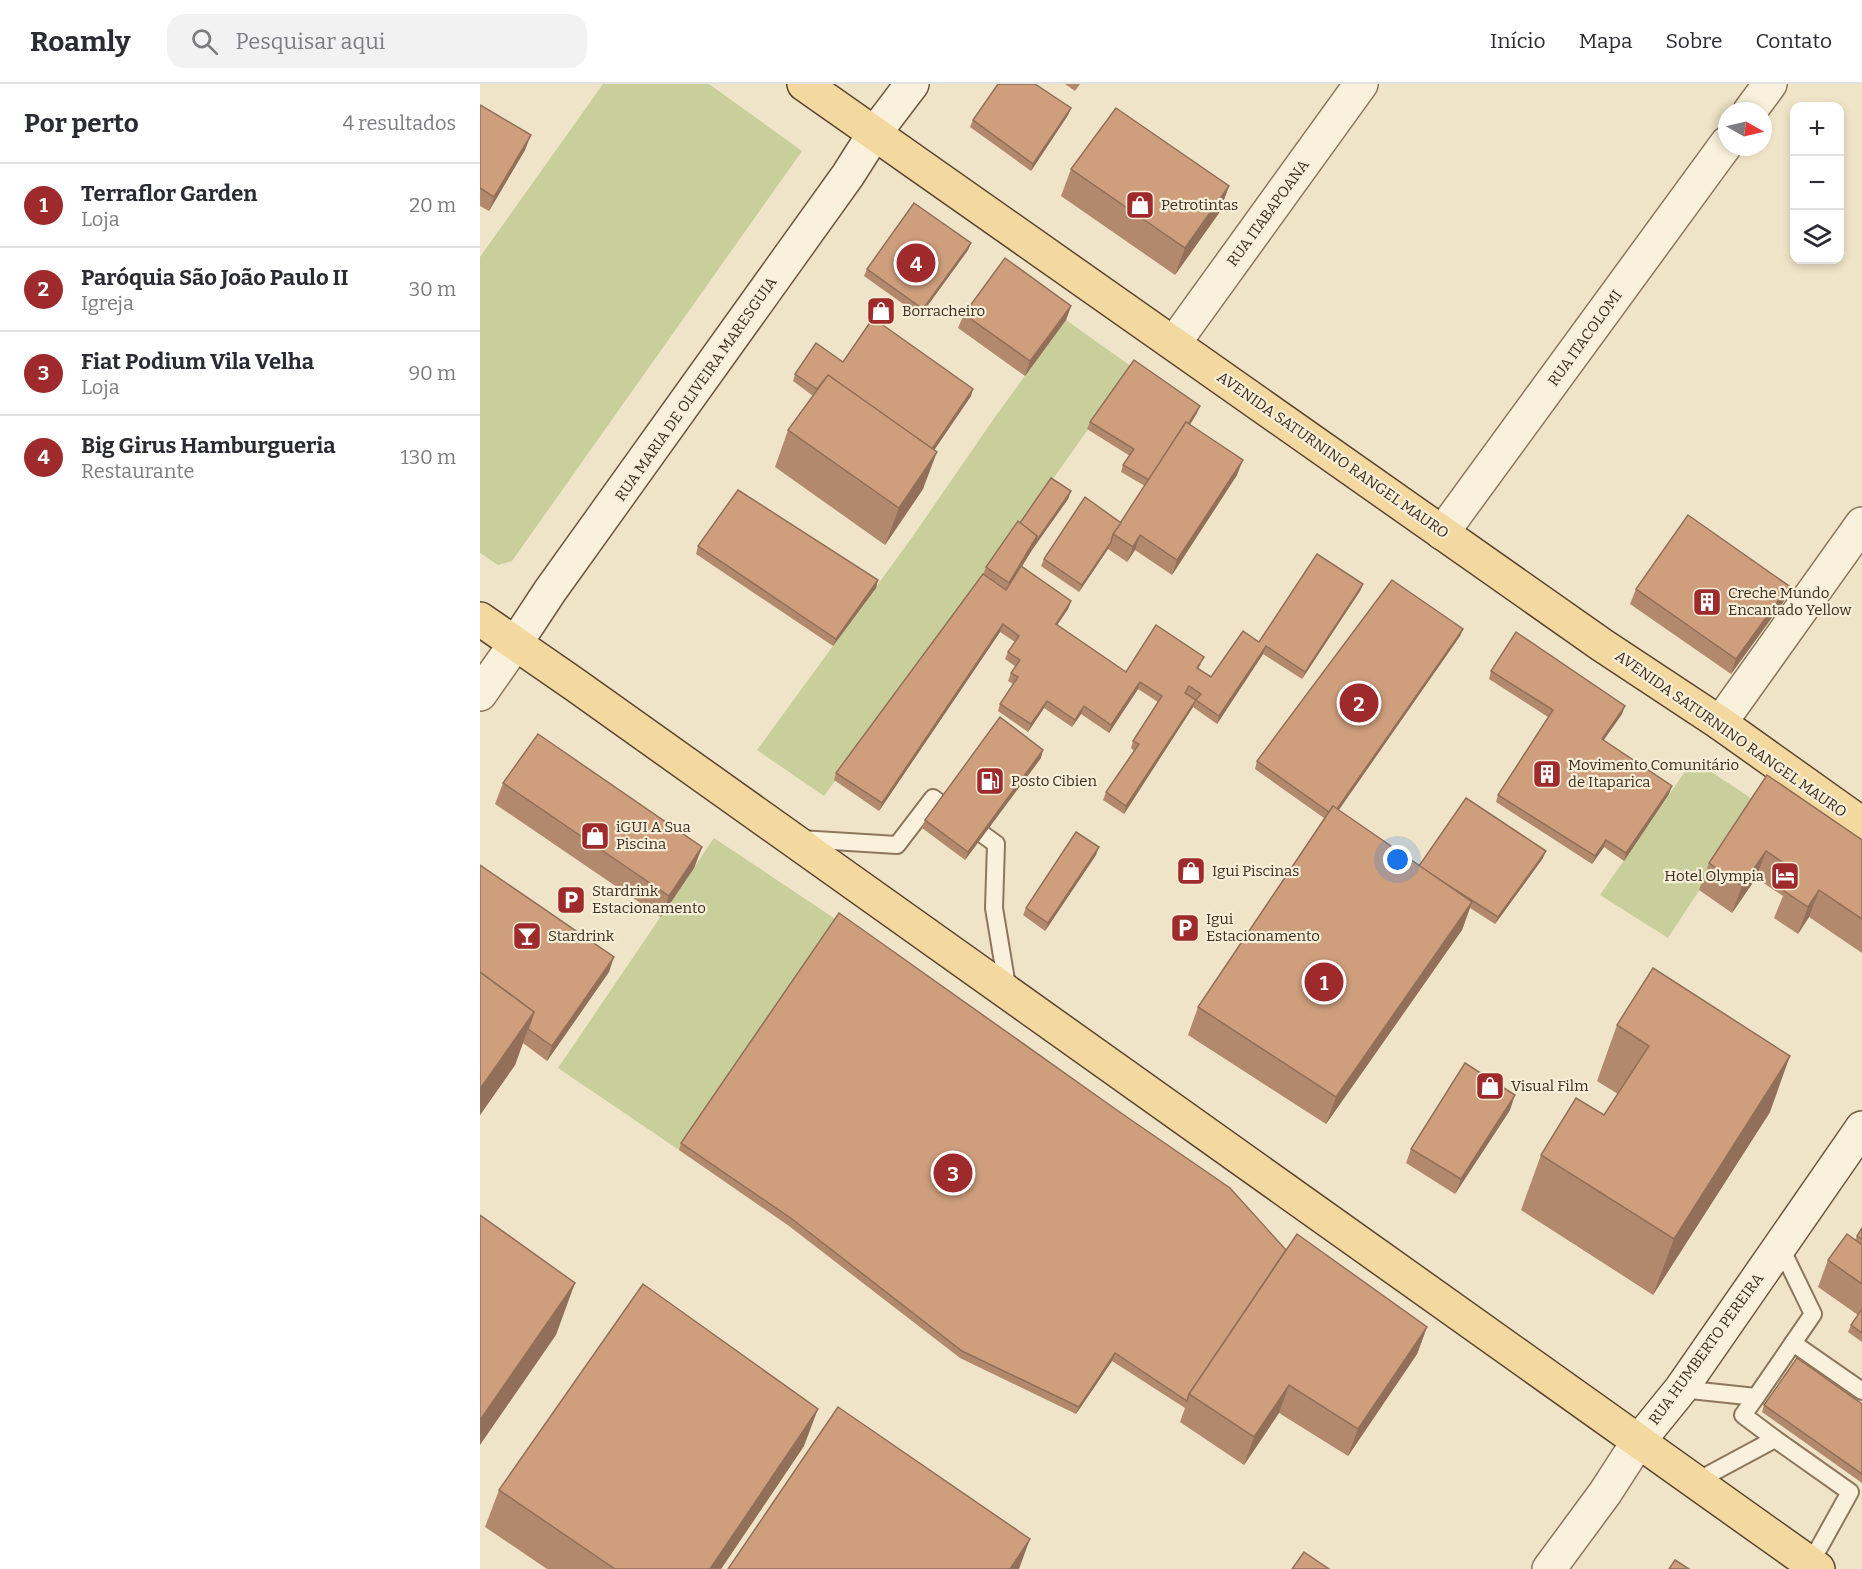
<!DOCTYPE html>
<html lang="pt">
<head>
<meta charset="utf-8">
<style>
  body { margin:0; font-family:Bitter,serif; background:#f2f2f3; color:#2b2b33 }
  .controls { position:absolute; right:18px; top:18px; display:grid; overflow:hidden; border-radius:12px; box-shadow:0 3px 9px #0003 }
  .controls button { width:54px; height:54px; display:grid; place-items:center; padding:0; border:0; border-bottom:2px solid #e1e1e2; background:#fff; color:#2b2b33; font:30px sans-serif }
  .compass { position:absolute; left:1238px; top:18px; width:54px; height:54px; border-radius:50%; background:#fff; box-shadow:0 3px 9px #0003; rotate:98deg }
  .you { position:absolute; left:918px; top:776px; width:21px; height:21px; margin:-15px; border:4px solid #fff; border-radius:50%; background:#1a73e8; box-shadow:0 0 0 9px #1a73e833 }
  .badge { display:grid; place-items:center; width:39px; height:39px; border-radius:50%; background:#9e2a2b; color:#fff; font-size:20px; font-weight:700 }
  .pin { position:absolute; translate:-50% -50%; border:3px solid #fff; box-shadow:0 2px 6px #0006 }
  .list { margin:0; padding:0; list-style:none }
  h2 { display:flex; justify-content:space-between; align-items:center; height:78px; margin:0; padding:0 24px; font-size:26px }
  h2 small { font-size:20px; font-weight:400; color:#7c7c81 }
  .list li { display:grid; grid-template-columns:39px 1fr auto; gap:18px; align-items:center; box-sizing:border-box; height:84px; padding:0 24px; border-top:2px solid #e1e1e2 }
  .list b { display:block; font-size:22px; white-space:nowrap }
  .list p { margin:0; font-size:20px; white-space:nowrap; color:#7c7c81 }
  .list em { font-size:20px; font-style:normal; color:#7c7c81 }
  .icon { flex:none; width:33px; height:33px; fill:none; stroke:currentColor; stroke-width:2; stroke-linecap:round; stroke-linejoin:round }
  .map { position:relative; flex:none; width:1382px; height:1485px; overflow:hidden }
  header { display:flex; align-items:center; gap:36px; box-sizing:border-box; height:84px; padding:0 30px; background:#fff; border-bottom:2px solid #e1e1e2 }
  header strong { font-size:28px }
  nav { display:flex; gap:33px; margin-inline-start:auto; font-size:21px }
  .search { width:420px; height:54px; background:#f2f2f3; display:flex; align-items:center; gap:15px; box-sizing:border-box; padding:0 21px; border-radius:18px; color:#7c7c81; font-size:22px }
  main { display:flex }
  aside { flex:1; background:#fff }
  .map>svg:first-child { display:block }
  .green { fill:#c9cf9b }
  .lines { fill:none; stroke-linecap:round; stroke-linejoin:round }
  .service-casing { stroke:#8d765c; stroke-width:20 }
  .minor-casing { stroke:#8d765c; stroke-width:36 }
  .tertiary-casing { stroke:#8d765c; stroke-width:36 }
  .secondary-casing { stroke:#6f573f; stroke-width:36 }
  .primary-casing { stroke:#5b4430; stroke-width:36 }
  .service { stroke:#faf1dc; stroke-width:16 }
  .minor { stroke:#faf1dc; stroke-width:33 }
  .tertiary { stroke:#faf1dc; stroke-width:33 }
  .secondary { stroke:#faf1dc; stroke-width:33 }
  .primary { stroke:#f3d9a0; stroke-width:33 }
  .wall { fill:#b2896c }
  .shaded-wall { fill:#916f58 }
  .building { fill:#cf9f7d; stroke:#916f58; stroke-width:1.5 }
  .labels { text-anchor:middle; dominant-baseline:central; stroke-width:4.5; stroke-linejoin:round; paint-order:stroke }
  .poi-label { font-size:15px; fill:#3d2e20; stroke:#f7eed8; text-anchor:start }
  .street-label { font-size:15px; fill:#3d2e20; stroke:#f7eed8 }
</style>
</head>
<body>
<header>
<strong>Roamly</strong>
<div class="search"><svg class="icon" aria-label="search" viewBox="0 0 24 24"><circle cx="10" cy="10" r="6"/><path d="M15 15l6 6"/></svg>Pesquisar aqui</div>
<nav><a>Início</a><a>Mapa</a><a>Sobre</a><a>Contato</a></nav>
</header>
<main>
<aside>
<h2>Por perto<small>4 resultados</small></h2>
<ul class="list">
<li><span class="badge">1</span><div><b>Terraflor Garden</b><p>Loja</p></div><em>20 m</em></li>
<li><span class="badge">2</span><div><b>Paróquia São João Paulo II</b><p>Igreja</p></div><em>30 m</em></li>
<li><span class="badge">3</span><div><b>Fiat Podium Vila Velha</b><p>Loja</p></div><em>90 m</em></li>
<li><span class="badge">4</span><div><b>Big Girus Hamburgueria</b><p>Restaurante</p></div><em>130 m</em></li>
</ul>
</aside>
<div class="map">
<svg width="1382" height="1485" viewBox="0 0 1382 1485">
  <rect width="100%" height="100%" fill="#f0e4c8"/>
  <g class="green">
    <path d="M123 0H229L322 67 32 477 18 481 0 469V173Z"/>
    <path d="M586 236 652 283 501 497 344 712 277 666 433 452 517 330Z"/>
    <path d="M1213 676 1277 718 1188 854 1120 811Z"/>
    <path d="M234 754 357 836 199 1066 78 984Z"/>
  </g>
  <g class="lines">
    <g class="service-casing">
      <g id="service">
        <path d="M320 755 417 761 453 714 516 760 514 824 528 908"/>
        <path d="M1313 1259 1382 1307"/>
        <path d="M1201 1305 1276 1313 1333 1230 1300 1162"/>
        <path d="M1276 1313 1263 1331 1295 1355"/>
        <path d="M1215 1398 1295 1355 1370 1408 1330 1480"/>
      </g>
    </g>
    <g class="minor-casing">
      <g id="minor">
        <path d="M1270 27 1290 0"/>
        <path d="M694 259 881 0"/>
        <path d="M962 449 1247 59"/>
        <path d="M1240 639 1382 440"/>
      </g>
    </g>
    <g class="tertiary-casing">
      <g id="tertiary">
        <path d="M0 610 35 560"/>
        <path d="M1069 1485 1125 1409 1158 1358"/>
      </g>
    </g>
    <g class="secondary-casing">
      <g id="secondary">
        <path d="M35 560 70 507 368 91 394 50 432 0"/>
        <path d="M1158 1358 1201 1305 1382 1044"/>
      </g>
    </g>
    <g class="primary-casing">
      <g id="primary">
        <path d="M324 0 1122 561 1240 639 1382 740"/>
        <path d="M0 535 94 600 1338 1485"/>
      </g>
    </g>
    <use href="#service" class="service"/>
    <use href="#minor" class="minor"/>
    <use href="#tertiary" class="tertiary"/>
    <use href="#secondary" class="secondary"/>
    <use href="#primary" class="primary"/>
  </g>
  <g class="wall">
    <path d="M585 0H600L595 7Z"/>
    <path d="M0 21 45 66 9 127 0 122Z"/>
    <path d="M591 24 588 31 551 87 490 43 493 36Z"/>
    <path d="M591 85 749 102 739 129 695 191 581 112Z"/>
    <path d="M491 159 488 166 440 232 384 192 387 185Z"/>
    <path d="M591 222 586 236 545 292 478 244 484 230Z"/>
    <path d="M363 278 491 312 454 366 443 405 405 461 295 383 308 346 333 312 313 297 315 290Z"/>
    <path d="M717 329 710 341 757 391 692 491 655 466 647 478 628 465 599 508 561 482 564 475 641 439 665 402 641 388 643 381 650 372 607 345 610 338Z"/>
    <path d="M591 407 588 415 552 466 542 482 591 517 588 525 577 541 646 588 721 580 718 585 731 593 779 558 883 500 880 507 822 595 783 570 737 640 713 623 716 616 707 610 713 623 644 730 623 716 626 708 654 667 651 664 653 657 678 618 658 605 629 649 601 630 592 643 564 624 548 648 518 627 520 620 533 600 528 597 531 589 536 583 525 575 528 568 535 558 520 548 399 727 354 696 356 689 503 490 506 483 540 439Z"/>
    <path d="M218 462 398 496 396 504 353 562 216 470Z"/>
    <path d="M1309 502 1304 517 1251 590 1150 520 1156 505Z"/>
    <path d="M983 545 980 552 859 726 939 782 1063 774 1015 840 990 824 982 846 846 1040 708 951 718 923 844 734 775 685 777 677Z"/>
    <path d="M1011 587 1142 630 1124 656 1189 710 1144 777 1124 763 1112 780 1016 718 1018 711 1068 633 1009 595Z"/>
    <path d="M561 674 485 776 442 744 445 736Z"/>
    <path d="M1287 691 1382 756V869L1329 833 1318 850 1294 834 1303 812 1276 794 1252 829 1219 806 1229 779Z"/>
    <path d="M23 699 222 763 214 784 181 833 15 720Z"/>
    <path d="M616 771 565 847 543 831 546 824Z"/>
    <path d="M0 781 129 888 67 977 43 959 35 981 0 1031Z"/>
    <path d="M1137 941 1290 1028 1173 1211 1041 1126 1061 1071 1124 1031 1138 1010 1117 997Z"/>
    <path d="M1030 1026 975 1110 926 1079 931 1065Z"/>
    <path d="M201 1059 806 1166 947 1243 937 1270 868 1372 799 1329 764 1381 700 1338 705 1324 632 1277 596 1330 480 1274 309 1142 199 1066Z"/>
    <path d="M1382 1144V1258L1368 1248 1371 1241 1378 1231 1338 1203 1348 1176 1375 1156 1377 1152Z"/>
    <path d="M1382 1320V1399L1282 1328 1284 1321Z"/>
    <path d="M324 1362 241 1485H67L5 1443 19 1406Z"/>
  </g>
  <g class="shaded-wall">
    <path d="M591 24 588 31 551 87 553 80Z"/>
    <path d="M51 51 45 66 9 127 14 113Z"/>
    <path d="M749 102 739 129 695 191 705 164Z"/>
    <path d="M491 159 488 166 440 232 443 225Z"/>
    <path d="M591 222 586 236 545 292 550 277Z"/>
    <path d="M493 305 491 312 440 387 442 379Z"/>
    <path d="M720 322 717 329 668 404Z"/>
    <path d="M457 368 443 405 405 461 419 424Z"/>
    <path d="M763 376 757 391 692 491 697 476Z"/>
    <path d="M591 407 588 415 552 466 523 513 529 499 557 452Z"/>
    <path d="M660 451 655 466 647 478 653 463Z"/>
    <path d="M631 458 628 465 599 508 602 501Z"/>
    <path d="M398 496 396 504 353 562 356 555Z"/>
    <path d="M883 500 880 507 822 595 825 588Z"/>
    <path d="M1309 502 1304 517 1251 590 1256 575Z"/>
    <path d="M591 517 588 525 573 547 576 540Z"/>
    <path d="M523 540 520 548 399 727 402 719Z"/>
    <path d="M983 545 980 552 850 738 853 731Z"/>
    <path d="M786 562 783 570 737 640 739 632Z"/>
    <path d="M660 598 658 605 629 649 631 641Z"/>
    <path d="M716 616 713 623 644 730 646 722Z"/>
    <path d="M567 617 564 624 548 648 551 640Z"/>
    <path d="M604 622 601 630 592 643 595 636Z"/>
    <path d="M1145 622 1142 630 1119 662 1122 655Z"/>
    <path d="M563 666 561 674 485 776 488 768Z"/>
    <path d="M1192 702 1189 710 1144 777 1146 769Z"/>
    <path d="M1126 756 1124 763 1112 780 1115 772Z"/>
    <path d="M222 763 214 784 181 833 189 812Z"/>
    <path d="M619 763 616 771 565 847 568 839Z"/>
    <path d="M1066 767 1063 774 1015 840 1018 833Z"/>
    <path d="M1286 767 1276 794 1252 829 1262 802Z"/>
    <path d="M1339 806 1329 833 1318 850 1328 823Z"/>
    <path d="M992 818 982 846 846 1040 856 1013Z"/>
    <path d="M134 873 129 888 67 977 72 962Z"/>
    <path d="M54 928 35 981 0 1031V1005Z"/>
    <path d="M1310 972 1290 1028 1173 1211 1194 1155Z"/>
    <path d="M1035 1011 1030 1026 975 1110 981 1095Z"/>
    <path d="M95 1199 76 1251 0 1361V1336Z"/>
    <path d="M947 1243 937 1270 868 1372 878 1345Z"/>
    <path d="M635 1269 632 1277 596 1330 599 1323Z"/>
    <path d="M809 1301 799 1329 764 1381 774 1353Z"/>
    <path d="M338 1325 324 1362 241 1485H230Z"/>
    <path d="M550 1455 539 1485H530Z"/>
  </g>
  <g class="building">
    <path d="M518 0H555L591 24 553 80 493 36Z"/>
    <path d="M0 21 51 51 14 113 0 104Z"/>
    <path d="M636 24 749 102 705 164 591 85Z"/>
    <path d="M434 119 491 159 443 225 387 185Z"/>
    <path d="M525 174 591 222 550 277 484 230Z"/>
    <path d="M393 234 493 305 452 365 348 291 337 305 315 290 336 259 363 278Z"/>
    <path d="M654 276 720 322 708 340 706 338 669 396 643 381 654 365 610 338Z"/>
    <path d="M348 291 457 368 419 424 308 346Z"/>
    <path d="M706 338 763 376 697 476 660 451 653 463 633 450Z"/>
    <path d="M571 394 591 407 555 459 557 452 540 439Z"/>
    <path d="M258 406 398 496 356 555 218 462Z"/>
    <path d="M605 413 641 439 633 450 631 458 602 501 564 475Z"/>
    <path d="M1208 431 1309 502 1256 575 1156 505Z"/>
    <path d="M538 437 557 452 529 499 506 483Z"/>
    <path d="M837 470 883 500 825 588 786 562 739 632 716 616 721 610 709 602 705 609 716 616 646 722 626 708 659 660 653 657 682 612 660 598 631 641 604 622 595 636 567 617 551 640 520 620 538 593 531 589 540 576 528 568 539 552 523 540 402 719 356 689 503 490 526 506 541 482 591 517 576 540 646 588 676 541 724 573 717 584 731 593 763 547 779 558Z"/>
    <path d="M912 496 983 545 857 725 853 722 849 728 777 677Z"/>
    <path d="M1036 548 1145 622 1122 655 1192 702 1146 769 1126 756 1115 772 1018 711 1073 626 1011 587Z"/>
    <path d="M520 633 563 666 488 768 445 736Z"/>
    <path d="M58 650 222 763 189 812 23 699Z"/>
    <path d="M1287 691 1382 756V835L1339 806 1328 823 1304 807 1317 788 1286 767 1262 802 1229 779Z"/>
    <path d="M986 714 1066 767 1018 833 960 796 939 782Z"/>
    <path d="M853 722 992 818 856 1013 718 923Z"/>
    <path d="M596 748 619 763 568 839 546 824Z"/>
    <path d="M0 781 134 873 72 962 48 945 54 928 0 888Z"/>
    <path d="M359 829 641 1029 750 1104 806 1166 709 1310 707 1317 635 1269 599 1323 482 1267 312 1135 201 1059Z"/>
    <path d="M1173 884 1310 972 1194 1155 1061 1071 1096 1014 1124 1031 1169 962 1137 941Z"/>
    <path d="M0 888 54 928 0 1005Z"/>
    <path d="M985 979 1035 1011 981 1095 931 1065Z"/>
    <path d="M0 1131 95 1199 0 1336Z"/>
    <path d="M1382 1144V1155L1377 1152Z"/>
    <path d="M817 1150 947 1243 878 1345 809 1301 774 1353 709 1310Z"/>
    <path d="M1367 1150 1382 1161V1200L1348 1176Z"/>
    <path d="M163 1200 338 1325 230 1485H135L19 1406Z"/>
    <path d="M1382 1225V1249L1371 1241Z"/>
    <path d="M1317 1274 1382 1320V1390L1284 1321Z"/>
    <path d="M358 1323 550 1455 530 1485H248Z"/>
    <path d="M824 1468 849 1485H812Z"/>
    <path d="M1195 1476 1209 1485H1189Z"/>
  </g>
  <defs>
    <g id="shop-square" transform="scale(1.5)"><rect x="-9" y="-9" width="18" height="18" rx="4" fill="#9e2a2b" stroke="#f7eed8"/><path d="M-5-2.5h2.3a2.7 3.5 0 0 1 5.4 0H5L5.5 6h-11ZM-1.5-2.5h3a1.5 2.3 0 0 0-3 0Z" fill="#fff"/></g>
    <g id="building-square" transform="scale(1.5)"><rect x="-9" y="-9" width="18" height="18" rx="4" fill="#9e2a2b" stroke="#f7eed8"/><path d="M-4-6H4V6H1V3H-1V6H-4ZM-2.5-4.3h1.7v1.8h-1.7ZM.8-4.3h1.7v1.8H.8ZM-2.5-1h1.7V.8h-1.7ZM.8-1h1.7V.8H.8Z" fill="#fff"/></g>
    <g id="fuel-square" transform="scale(1.5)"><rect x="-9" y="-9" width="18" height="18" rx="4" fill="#9e2a2b" stroke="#f7eed8"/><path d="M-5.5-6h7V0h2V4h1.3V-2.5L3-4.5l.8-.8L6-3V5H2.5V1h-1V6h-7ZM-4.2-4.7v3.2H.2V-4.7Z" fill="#fff"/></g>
    <g id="hotel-square" transform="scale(1.5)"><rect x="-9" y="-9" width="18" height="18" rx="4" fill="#9e2a2b" stroke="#f7eed8"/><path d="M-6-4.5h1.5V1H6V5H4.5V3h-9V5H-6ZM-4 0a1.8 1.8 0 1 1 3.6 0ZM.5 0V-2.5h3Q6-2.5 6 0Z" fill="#fff"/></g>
    <g id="parking-square" transform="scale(1.5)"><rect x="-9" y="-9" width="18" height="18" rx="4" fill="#9e2a2b" stroke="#f7eed8"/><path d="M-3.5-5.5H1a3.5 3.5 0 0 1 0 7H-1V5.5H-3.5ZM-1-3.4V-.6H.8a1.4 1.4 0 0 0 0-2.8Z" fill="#fff"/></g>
    <g id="bar-square" transform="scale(1.5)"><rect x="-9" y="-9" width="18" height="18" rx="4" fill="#9e2a2b" stroke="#f7eed8"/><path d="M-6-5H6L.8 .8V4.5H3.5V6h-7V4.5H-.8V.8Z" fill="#fff"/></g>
  </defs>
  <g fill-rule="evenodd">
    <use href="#shop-square" x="660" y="121"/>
    <use href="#shop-square" x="401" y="227"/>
    <use href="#building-square" x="1227" y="518"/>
    <use href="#building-square" x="1067" y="690"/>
    <use href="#fuel-square" x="510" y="697"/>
    <use href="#shop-square" x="115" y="752"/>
    <use href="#shop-square" x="711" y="787"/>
    <use href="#hotel-square" x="1305" y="792"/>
    <use href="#parking-square" x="91" y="816"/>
    <use href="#parking-square" x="705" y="844"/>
    <use href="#bar-square" x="47" y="852"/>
    <use href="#shop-square" x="1010" y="1002"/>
  </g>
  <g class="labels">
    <g class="poi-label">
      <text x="681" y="121">Petrotintas</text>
      <text x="422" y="227">Borracheiro</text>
      <text x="1248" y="509">Creche Mundo<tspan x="1248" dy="17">Encantado Yellow</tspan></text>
      <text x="1088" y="681">Movimento Comunitário<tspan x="1088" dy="17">de Itaparica</tspan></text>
      <text x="531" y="697">Posto Cibien</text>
      <text x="136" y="743">iGUI A Sua<tspan x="136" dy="17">Piscina</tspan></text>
      <text x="732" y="787">Igui Piscinas</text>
      <text x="1284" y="792" text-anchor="end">Hotel Olympia</text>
      <text x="112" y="807">Stardrink<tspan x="112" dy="17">Estacionamento</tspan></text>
      <text x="726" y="835">Igui<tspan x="726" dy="17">Estacionamento</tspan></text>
      <text x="68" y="852">Stardrink</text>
      <text x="1031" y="1002">Visual Film</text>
    </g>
    <g class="street-label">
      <text transform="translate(788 129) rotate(-54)">RUA ITABAPOANA</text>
      <text transform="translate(1105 254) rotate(-54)">RUA ITACOLOMI</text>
      <text transform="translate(216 305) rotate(-55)">RUA MARIA DE OLIVEIRA MARESGUIA</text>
      <text transform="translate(853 371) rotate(35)">AVENIDA SATURNINO RANGEL MAURO</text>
      <text transform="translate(1251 650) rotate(35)">AVENIDA SATURNINO RANGEL MAURO</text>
      <text transform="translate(1226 1265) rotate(-54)">RUA HUMBERTO PEREIRA</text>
    </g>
  </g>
</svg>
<div class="controls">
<button>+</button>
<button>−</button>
<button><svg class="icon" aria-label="layers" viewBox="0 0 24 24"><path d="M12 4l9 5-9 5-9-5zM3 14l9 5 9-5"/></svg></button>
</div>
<svg class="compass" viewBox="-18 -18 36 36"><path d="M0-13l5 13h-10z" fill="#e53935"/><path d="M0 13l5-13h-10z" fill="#7c7c81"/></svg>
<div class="you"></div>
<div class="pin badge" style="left:844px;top:898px">1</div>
<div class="pin badge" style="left:879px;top:619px">2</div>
<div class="pin badge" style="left:473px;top:1089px">3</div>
<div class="pin badge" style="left:436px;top:179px">4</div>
</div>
</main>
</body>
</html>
